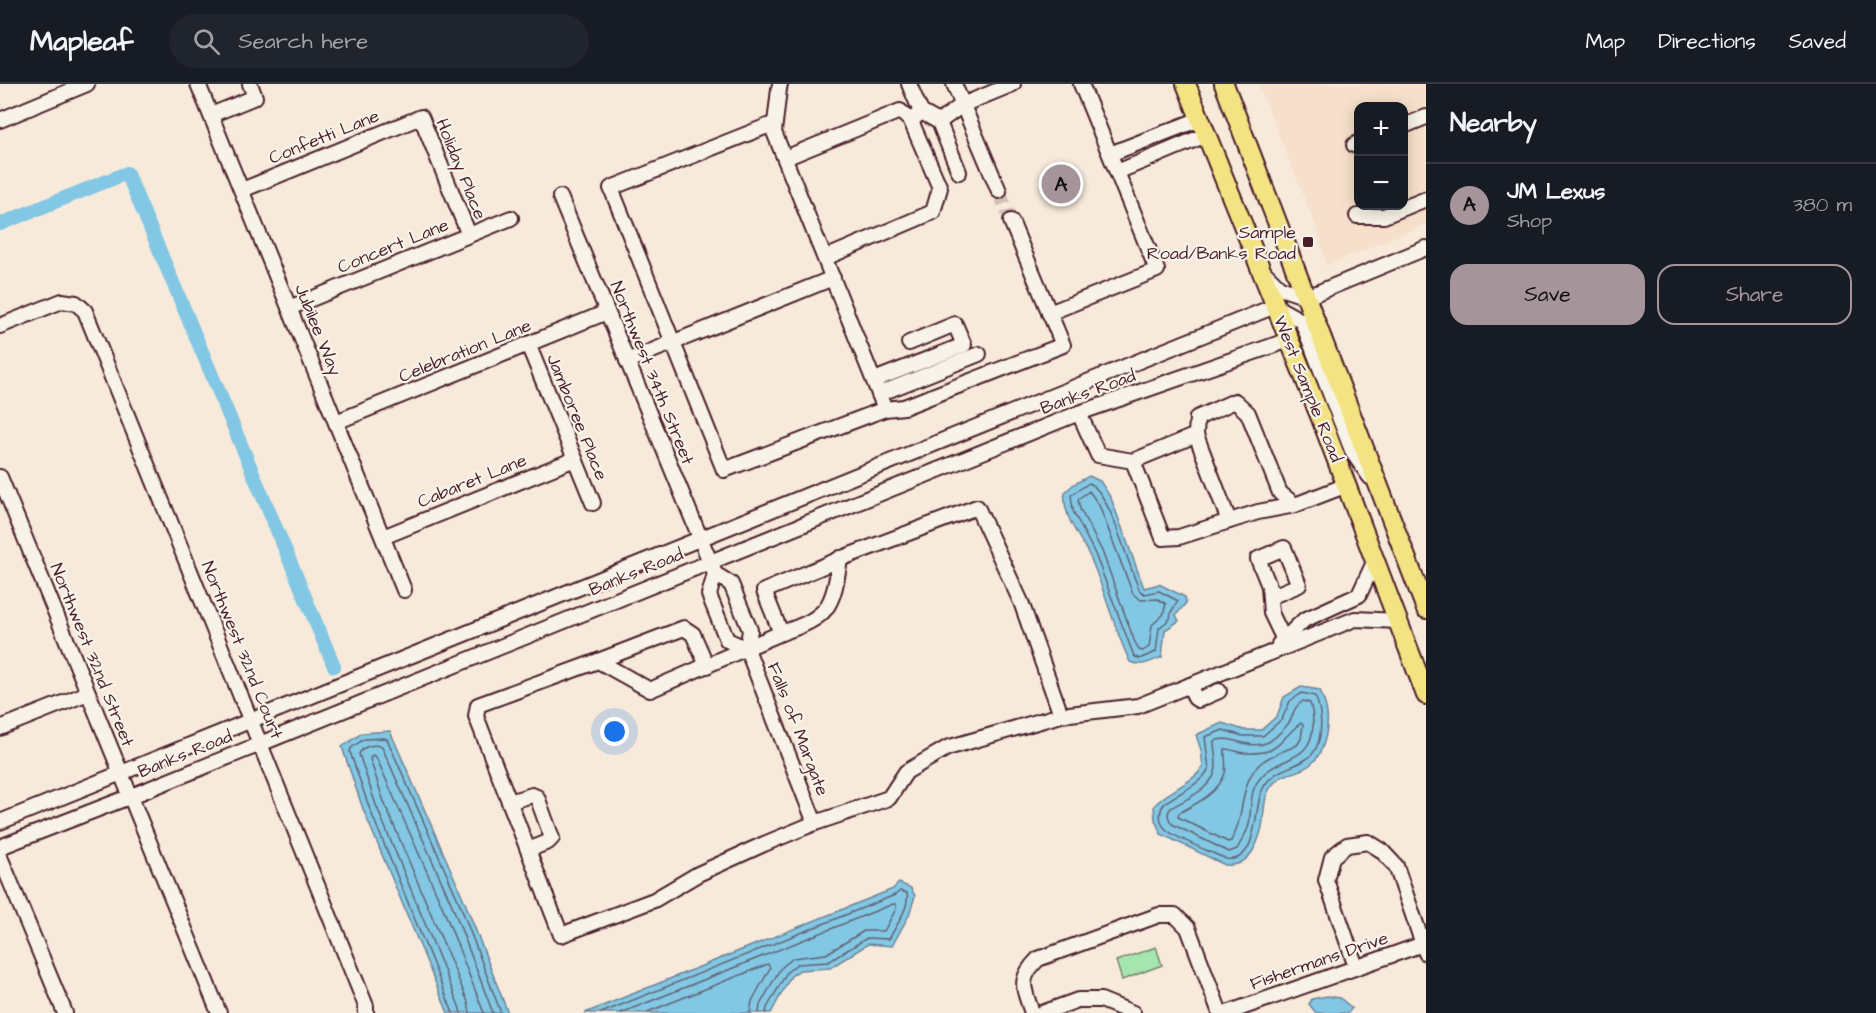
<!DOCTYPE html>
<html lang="en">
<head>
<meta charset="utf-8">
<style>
  body { margin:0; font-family:"Architects Daughter",sans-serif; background:#20242c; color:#f1f3f6 }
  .controls { position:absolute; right:18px; top:18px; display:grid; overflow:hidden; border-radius:12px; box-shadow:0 3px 15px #0003 }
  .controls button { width:54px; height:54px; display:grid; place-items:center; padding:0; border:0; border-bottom:2px solid #363941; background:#171b24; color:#f1f3f6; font:30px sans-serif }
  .you { position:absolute; left:615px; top:648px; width:21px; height:21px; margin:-15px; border:4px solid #fff; border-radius:50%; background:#1a73e8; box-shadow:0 0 0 9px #1a73e833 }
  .badge { display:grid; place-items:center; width:39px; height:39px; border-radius:50%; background:#a6949b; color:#111; font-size:20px; font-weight:700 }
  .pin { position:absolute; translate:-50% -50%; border:3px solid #fff; box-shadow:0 2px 6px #0006 }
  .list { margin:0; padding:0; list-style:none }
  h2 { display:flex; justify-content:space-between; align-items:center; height:78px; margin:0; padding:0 24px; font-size:26px }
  h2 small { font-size:20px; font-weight:400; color:#9ea1a6 }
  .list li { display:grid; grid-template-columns:39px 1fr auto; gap:18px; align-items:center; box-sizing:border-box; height:84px; padding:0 24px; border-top:2px solid #363941 }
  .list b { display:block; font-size:22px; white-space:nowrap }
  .list p { margin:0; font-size:20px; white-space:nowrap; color:#9ea1a6 }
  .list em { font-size:20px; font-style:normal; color:#9ea1a6 }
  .actions { display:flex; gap:12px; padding:18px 24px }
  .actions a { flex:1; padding:14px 0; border:2px solid #a6949b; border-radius:18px; text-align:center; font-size:21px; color:#a6949b }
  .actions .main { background:#a6949b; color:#111 }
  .icon { flex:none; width:33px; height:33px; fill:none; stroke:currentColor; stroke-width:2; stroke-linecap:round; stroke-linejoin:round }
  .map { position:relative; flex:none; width:1426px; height:929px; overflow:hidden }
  header { display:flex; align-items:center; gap:36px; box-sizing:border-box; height:84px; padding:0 30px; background:#171b24; border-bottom:2px solid #363941 }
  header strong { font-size:28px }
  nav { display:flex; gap:33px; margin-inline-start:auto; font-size:21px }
  .search { width:420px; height:54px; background:#20242c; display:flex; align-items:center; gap:15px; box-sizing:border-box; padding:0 21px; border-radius:33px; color:#9ea1a6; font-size:22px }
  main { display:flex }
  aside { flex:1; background:#171b24 }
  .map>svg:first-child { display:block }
  .built { fill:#f7e0cb; fill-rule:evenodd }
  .green { fill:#a5e6af; stroke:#78826d; stroke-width:1.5 }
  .water { fill:#82c7e3; stroke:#6c8499; stroke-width:1.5 }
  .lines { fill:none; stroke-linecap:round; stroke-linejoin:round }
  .shore { stroke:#606275; stroke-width:1.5 }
  .canal { stroke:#82c7e3; stroke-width:14 }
  .minor-tunnel { stroke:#d4c1b8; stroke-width:14; stroke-dasharray:14 7; stroke-linecap:butt }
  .minor-casing { stroke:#4a1f2b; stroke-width:18 }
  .major-casing { stroke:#4a1f2b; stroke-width:22 }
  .minor { stroke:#f7f3e8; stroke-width:14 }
  .major { stroke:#f4e382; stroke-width:18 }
  .poi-dot { fill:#4a1f2b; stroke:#f7f3e8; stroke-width:2 }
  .labels { text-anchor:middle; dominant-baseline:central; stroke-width:4.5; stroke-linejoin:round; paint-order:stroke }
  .street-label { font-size:18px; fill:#4a1f2b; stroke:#f7f3e8 }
  .poi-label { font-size:18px; fill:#4a1f2b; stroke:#f7f3e8; text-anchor:end }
</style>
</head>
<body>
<header>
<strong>Mapleaf</strong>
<div class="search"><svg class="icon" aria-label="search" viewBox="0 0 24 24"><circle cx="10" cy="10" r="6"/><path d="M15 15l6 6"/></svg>Search here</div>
<nav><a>Map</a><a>Directions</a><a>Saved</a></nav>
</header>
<main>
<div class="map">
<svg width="1426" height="929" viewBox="0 0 1426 929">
  <rect width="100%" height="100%" fill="#f7eadb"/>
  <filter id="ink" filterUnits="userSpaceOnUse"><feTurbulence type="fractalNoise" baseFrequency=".0167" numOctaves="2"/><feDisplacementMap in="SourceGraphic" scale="12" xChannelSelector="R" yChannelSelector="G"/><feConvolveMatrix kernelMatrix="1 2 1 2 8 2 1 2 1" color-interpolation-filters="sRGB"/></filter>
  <g filter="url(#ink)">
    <path class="built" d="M1258 0H1426V140L1326 182 1319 150ZM1358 22H1404V122H1358Z"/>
    <path class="green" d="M1156 863 1162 881 1122 896 1116 877Z"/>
    <g class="water">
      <path d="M1089 392 1100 397 1111 414 1144 504 1159 500 1185 513 1186 519 1176 531 1179 537 1165 546 1162 573C1150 578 1142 583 1130 578 1114 544 1105 507 1090 473 1080 452 1062 433 1065 408L1074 400Z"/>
      <path d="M1301 603 1320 606C1322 612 1325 618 1326 624 1330 640 1325 669 1311 680 1297 692 1280 686 1269 706 1262 718 1265 734 1261 747 1256 765 1246 784 1225 781L1161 750 1155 736 1154 722C1168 705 1191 701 1203 683L1201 666 1196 651 1222 639 1244 646H1261L1277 632 1284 613Z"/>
      <path d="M390 647 464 816 508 929H448L363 725 342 663 362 649Z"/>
      <path d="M899 799 911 804 915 812 909 831 892 862 868 860 830 884 800 886 791 892 771 929H585L893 805Z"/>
      <path d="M1327 912 1340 914 1352 924 1348 929H1316L1309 920 1312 915Z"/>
    </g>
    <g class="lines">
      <g class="shore">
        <path d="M1089 399C1111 409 1128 483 1140 507L1145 510 1159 507 1178 517 1171 528 1170 535 1159 544 1156 568 1139 575 1134 572 1095 470 1073 427 1071 411Z"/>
        <path d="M1089 407 1099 421 1133 510 1141 516 1158 515 1166 520 1163 531 1152 541 1149 563 1143 567 1139 566 1134 556 1102 467 1080 425 1078 415Z"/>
        <path d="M1302 609 1315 612C1323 629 1325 665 1305 676 1288 686 1274 685 1263 704 1253 721 1260 780 1226 775 1209 767 1182 757 1168 747 1157 739 1158 722 1169 716 1184 706 1199 701 1209 685L1205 653 1223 646 1243 652H1263L1282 635 1290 617Z"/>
        <path d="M1303 617 1310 619C1313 627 1313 633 1313 642 1311 683 1272 669 1255 702 1249 714 1252 731 1248 744 1245 751 1241 758 1237 765L1229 768 1172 740C1168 734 1166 729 1171 724 1186 715 1216 703 1216 682 1216 673 1214 665 1214 657 1230 650 1248 666 1266 659 1273 656 1283 646 1288 640 1295 631 1291 625 1303 617Z"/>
        <path d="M1301 639 1303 641 1301 655 1297 661C1286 667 1272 670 1262 678 1238 697 1246 732 1231 757L1228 758 1178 733 1179 729C1196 720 1219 709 1225 689 1227 681 1224 673 1225 665 1231 665 1237 668 1244 669 1281 671 1277 657 1301 639Z"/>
        <path d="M453 929 369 723 350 668 351 664 364 655 384 654 387 655 459 818 501 929"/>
        <path d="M461 929 459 922 376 721 359 670C363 662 374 659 382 663L452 821 493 929"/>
        <path d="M470 929 468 918 384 718 370 675 372 671 376 673 443 824 484 929"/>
        <path d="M601 929 895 811 900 807 907 809C910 823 896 842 889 855L867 854 828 878 797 880 787 888 767 924 766 929"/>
        <path d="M621 929 893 820H896V825L884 847H864L826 870 793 874 780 885 760 921 759 929"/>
        <path d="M645 929 768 880 770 884 752 917 750 929"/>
      </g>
      <path class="canal" d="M0 140 127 89 334 582"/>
      <path class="minor-tunnel" d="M999 107 1011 137"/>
      <g class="minor-casing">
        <g id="minor">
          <path d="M198 0 404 506"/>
          <path d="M909 0 921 28 939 38 959 88"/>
          <path d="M954 0 999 107"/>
          <path d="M211 31 255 13 250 0"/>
          <path d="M0 36 87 0"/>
          <path d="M939 38 962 21 1013 0"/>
          <path d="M775 39 611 104 724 386 885 325 774 48 779 5 780 0"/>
          <path d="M1404 42 1426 33"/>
          <path d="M1354 61 1358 59"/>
          <path d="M1110 70 1200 35"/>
          <path d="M785 74 900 27 911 37"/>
          <path d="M1117 88 1206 51"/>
          <path d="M242 106 421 33 469 151"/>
          <path d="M560 113 715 490 731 500 750 546 747 565 815 739"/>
          <path d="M1357 132H1384L1426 115"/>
          <path d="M825 174 933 128 940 104 911 37 921 28"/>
          <path d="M1263 187 1280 204 1307 213 1426 164"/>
          <path d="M289 224 511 134"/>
          <path d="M1049 229 1157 186 1081 0"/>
          <path d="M0 242 62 217 76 219 85 227 366 922V929"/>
          <path d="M528 260 593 419"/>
          <path d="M627 277 833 194"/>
          <path d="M874 296 964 261 955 240 909 259"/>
          <path d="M879 310 979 270"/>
          <path d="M885 325 904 323 1063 261 1011 137"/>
          <path d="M1079 329 1098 371 1133 377"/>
          <path d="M336 338 607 228"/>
          <path d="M1196 351 1229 437"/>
          <path d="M0 393 219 929"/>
          <path d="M1295 421 1258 428 1179 453 1163 454 1133 377 1196 351 1197 334 1235 317 1248 329 1280 409 1295 421 1347 401"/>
          <path d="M383 453 575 375"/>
          <path d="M715 490 709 511 727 556 747 565"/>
          <path d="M1270 513 1299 501 1284 464 1258 475 1269 502 1271 529 1284 556"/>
          <path d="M781 549C829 533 833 524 840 474"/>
          <path d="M1279 560 1304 536 1359 511 1375 476"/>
          <path d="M598 577 684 544 693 550 707 582"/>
          <path d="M1190 601 1195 614 1198 616 1219 607"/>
          <path d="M1061 631 1021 518 977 423 845 473 764 507 781 549 650 606 598 577 478 621 476 632 561 851 654 816 698 790 764 760 815 739 889 714 906 688 947 664 1061 631 1138 622 1355 535 1398 537"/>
          <path d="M0 644 88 609"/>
          <path d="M509 718 532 711 537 713 552 754 548 758 528 766"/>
          <path d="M0 738 1275 222 1302 237 1353 369 1370 393"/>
          <path d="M0 763 129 713 1079 329 1289 256"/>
          <path d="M0 773 65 929"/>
          <path d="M1356 883 1326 796 1332 773 1347 761 1368 758 1381 766 1396 782 1426 869"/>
          <path d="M1032 929C1024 904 1017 896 1038 875L1159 831H1175L1188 844 1220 929"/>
          <path d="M1042 929 1078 916H1101L1133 929"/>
          <path d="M1227 929 1423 860"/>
        </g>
      </g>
      <g class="major-casing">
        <g id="major">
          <path d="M1186 0 1320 332 1426 611"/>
          <path d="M1224 0 1426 525"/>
        </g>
      </g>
      <use href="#minor" class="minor"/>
      <use href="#major" class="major"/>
    </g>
  </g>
  <rect class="poi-dot" x="1302" y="152" width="12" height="12" rx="3"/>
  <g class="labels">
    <g class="street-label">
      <text transform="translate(324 53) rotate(-22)">Confetti Lane</text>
      <text transform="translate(461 85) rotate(68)">Holiday Place</text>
      <text transform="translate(393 162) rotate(-22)">Concert Lane</text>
      <text transform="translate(318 246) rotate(68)">Jubilee Way</text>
      <text transform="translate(465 267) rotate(-22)">Celebration Lane</text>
      <text transform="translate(652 289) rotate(68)">Northwest 34th Street</text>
      <text transform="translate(1308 305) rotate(68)">West Sample Road</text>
      <text transform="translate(1088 308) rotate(-20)">Banks Road</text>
      <text transform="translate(577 333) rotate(68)">Jamboree Place</text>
      <text transform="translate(472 397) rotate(-22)">Cabaret Lane</text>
      <text transform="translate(636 488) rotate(-22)">Banks Road</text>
      <text transform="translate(242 566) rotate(68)">Northwest 32nd Court</text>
      <text transform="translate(92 571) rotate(68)">Northwest 32nd Street</text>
      <text transform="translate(798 645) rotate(69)">Falls of Margate</text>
      <text transform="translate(185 670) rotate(-22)">Banks Road</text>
      <text transform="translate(1319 877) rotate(-19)">Fishermans Drive</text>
    </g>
    <g class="poi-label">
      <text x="1296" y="148">Sample<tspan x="1296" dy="21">Road/Banks Road</tspan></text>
    </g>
  </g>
</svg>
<div class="controls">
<button>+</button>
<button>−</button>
</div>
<div class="you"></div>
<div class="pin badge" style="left:1061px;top:100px">A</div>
</div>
<aside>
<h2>Nearby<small></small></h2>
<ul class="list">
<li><span class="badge">A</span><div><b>JM Lexus</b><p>Shop</p></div><em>380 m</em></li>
</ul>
<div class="actions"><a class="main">Save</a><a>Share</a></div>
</aside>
</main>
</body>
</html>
